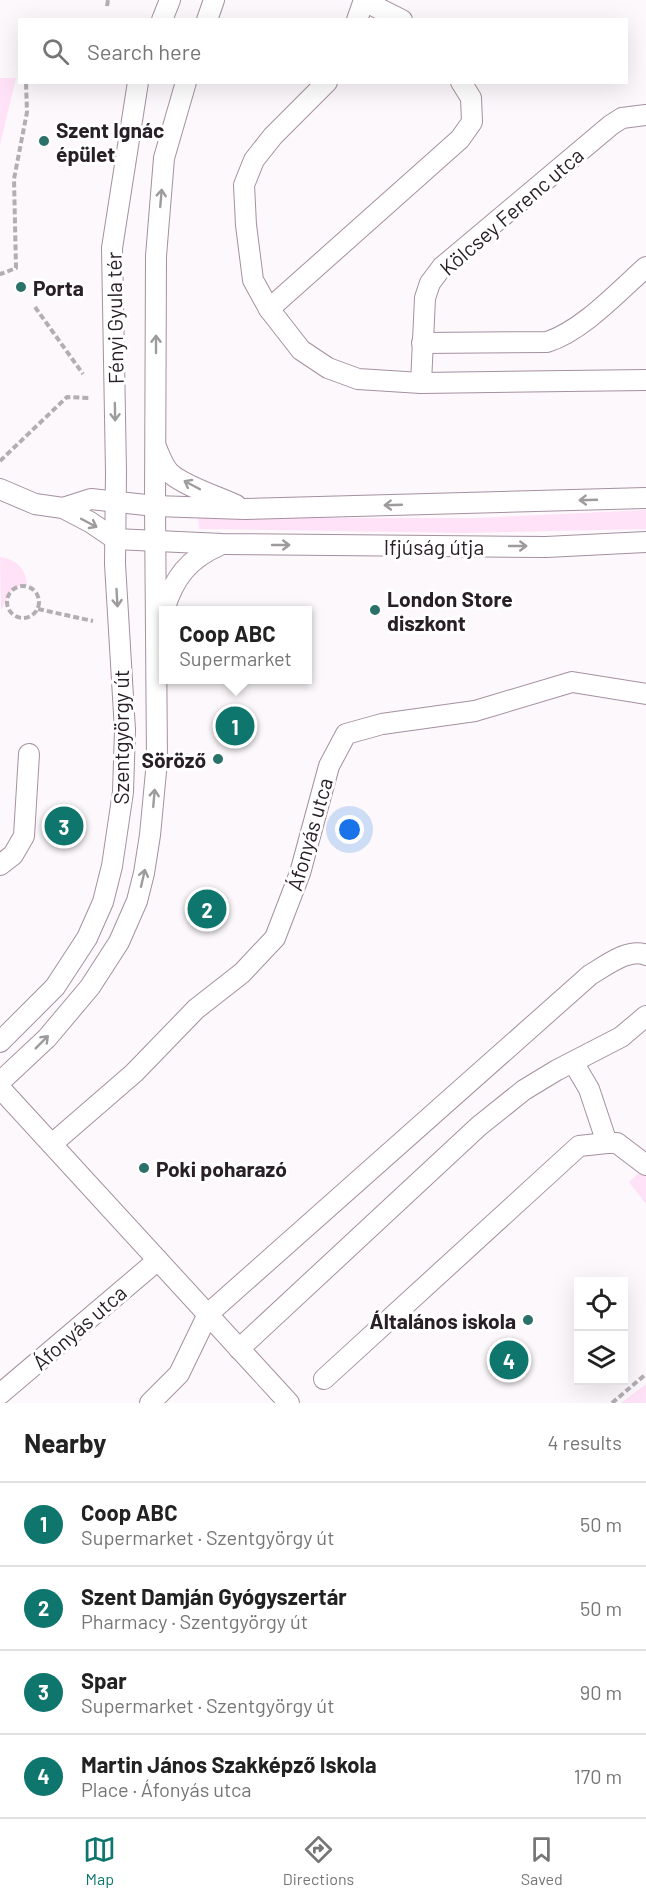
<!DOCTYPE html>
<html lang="en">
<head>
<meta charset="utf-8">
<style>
  body { margin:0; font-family:Barlow,sans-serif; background:#f2f2f2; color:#222 }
  .controls { position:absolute; right:18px; bottom:18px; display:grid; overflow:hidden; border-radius:0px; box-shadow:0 6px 24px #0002 }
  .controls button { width:54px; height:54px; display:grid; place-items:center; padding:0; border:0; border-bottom:2px solid #e0e0e0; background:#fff; color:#222; font:30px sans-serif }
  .you { position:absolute; left:350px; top:830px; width:21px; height:21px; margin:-15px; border:4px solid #fff; border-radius:50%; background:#1a73e8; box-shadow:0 0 0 9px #1a73e833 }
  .badge { display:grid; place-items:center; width:39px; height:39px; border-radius:50%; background:#0f766e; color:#fff; font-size:20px; font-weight:700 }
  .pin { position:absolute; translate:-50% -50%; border:3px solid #fff; box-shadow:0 2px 6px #0006 }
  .popup { position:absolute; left:159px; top:606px; width:153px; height:78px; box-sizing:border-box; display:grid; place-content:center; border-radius:0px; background:#fff; filter:drop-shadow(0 2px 4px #0005); font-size:20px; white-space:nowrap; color:#767676 }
  .popup b { font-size:22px; color:#222 }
  .popup::after { content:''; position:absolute; left:50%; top:100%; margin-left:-12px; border:12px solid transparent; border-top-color:#fff }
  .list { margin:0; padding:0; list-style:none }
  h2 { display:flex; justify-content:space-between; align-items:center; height:78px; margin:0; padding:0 24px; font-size:26px }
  h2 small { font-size:20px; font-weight:400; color:#767676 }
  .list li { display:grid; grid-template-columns:39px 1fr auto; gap:18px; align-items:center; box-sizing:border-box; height:84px; padding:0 24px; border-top:2px solid #e0e0e0 }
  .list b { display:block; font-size:22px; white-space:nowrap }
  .list p { margin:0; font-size:20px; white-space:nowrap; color:#767676 }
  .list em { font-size:20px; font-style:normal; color:#767676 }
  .icon { flex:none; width:33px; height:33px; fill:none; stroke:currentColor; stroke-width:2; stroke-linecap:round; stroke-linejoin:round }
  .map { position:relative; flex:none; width:646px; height:1403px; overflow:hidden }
  .search { position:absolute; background:#fff; box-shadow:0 6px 24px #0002; left:18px; right:18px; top:18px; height:66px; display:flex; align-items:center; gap:15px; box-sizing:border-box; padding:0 21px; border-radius:0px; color:#767676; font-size:22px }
  .sheet { height:414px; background:#fff }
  nav { display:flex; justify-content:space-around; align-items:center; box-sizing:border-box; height:84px; border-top:2px solid #e0e0e0; background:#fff; font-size:16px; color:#767676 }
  nav a { display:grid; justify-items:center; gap:3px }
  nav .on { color:#0f766e }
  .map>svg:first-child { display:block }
  .green { fill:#ffe2f7 }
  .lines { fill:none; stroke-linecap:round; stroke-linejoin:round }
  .street-casing { stroke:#a590a0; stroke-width:22 }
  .path { stroke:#b3aeb2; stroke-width:4; stroke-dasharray:6 3; stroke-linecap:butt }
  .street { stroke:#fff; stroke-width:20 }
  .oneway { stroke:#9e9b9d }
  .poi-dot { fill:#297169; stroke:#fff; stroke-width:2 }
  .labels { text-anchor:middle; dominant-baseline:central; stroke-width:6; stroke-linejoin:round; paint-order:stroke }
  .poi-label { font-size:21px; font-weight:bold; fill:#282026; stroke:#fff; text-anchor:start }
  .street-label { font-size:21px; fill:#282026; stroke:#fff }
</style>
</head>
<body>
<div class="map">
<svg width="646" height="1403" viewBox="0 0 646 1403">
  <rect width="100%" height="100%" fill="#fcf8fb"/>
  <g class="green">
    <path d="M0 78H16L0 145Z"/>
    <path d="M646 510V529L465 533 199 529 198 518H476Z"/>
    <path d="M0 557C17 560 26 568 27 586 9 583 9 599 1 610Z"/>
    <path d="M646 1166V1204L629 1182Z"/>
    <path d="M646 1384V1403H621Z"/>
  </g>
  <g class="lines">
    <g class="street-casing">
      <g id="street">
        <path d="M364 1 402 20"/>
        <path d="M162 20 170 0"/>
        <path d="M207 20 214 0"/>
        <path d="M357 20 364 0"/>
        <path d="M327 82 273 136 254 160 244 185 246 225 253 280 269 309 301 350 328 368 358 379 421 383 646 380"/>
        <path d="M269 309 460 139 472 122 471 98 461 82"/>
        <path d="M422 343 547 342C582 331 618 292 646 267"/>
        <path d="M421 383 425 298 430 283 442 267 611 125 622 118 646 115"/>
        <path d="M156 447C160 456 163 466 170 473 184 486 217 496 236 505"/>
        <path d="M0 489 35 504 63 508 90 522 115 539"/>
        <path d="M63 508 91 499 155 506 245 509 646 498"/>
        <path d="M115 539 222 544 546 547 646 542"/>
        <path d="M164 610C174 578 188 559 220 545"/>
        <path d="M0 865 13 855 24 836 29 754"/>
        <path d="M0 1042 55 987 87 938 103 902 112 866 123 792 125 730 115 564 116 472 112 248 138 82"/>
        <path d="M0 1082 47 1038 90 987 119 942 137 901 144 873 150 835 157 761 155 506 156 256 164 158 186 82"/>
        <path d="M0 1088 289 1403"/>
        <path d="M607 1143H617L646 1165"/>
        <path d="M52 1144 134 1073 196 1009 242 973 275 938 300 873 329 766 346 734 382 724 475 711 572 682 646 694"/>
        <path d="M239 1349 479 1126 524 1090 557 1070 621 1037 646 1016"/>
        <path d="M324 1379 579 1146 607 1143 589 1089 573 1062"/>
        <path d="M0 1394 158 1260"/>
        <path d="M150 1403 179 1374 208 1314 590 975C604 967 629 947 646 955"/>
      </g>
    </g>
    <g class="path">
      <path d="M107 6 108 0"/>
      <path d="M0 272 1 274 16 268 14 179 27 112 26 82"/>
      <path d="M35 307 83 374"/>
      <path d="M0 461 67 397 90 398"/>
      <circle cx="23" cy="602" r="16"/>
      <path d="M38 609 93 621"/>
      <path d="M612 1403 646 1374"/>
    </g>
    <use href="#street" class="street"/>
  </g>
  <defs><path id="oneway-shaft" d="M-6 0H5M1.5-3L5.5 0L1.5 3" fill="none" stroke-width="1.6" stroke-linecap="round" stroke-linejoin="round" transform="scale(1.5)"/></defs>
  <g class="oneway">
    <use href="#oneway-shaft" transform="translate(161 198) rotate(-85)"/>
    <use href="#oneway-shaft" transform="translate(156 344) rotate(-90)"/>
    <use href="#oneway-shaft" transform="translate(115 412) rotate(89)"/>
    <use href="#oneway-shaft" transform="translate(192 485) rotate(-152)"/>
    <use href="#oneway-shaft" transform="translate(588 500) rotate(178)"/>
    <use href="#oneway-shaft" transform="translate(393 505) rotate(178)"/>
    <use href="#oneway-shaft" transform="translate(89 523) rotate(28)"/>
    <use href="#oneway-shaft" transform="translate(281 545)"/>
    <use href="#oneway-shaft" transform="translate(518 546)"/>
    <use href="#oneway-shaft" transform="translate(117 598) rotate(87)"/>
    <use href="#oneway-shaft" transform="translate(154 798) rotate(-85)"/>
    <use href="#oneway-shaft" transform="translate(143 878) rotate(-77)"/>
    <use href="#oneway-shaft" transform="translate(42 1042) rotate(-45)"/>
  </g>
  <g class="poi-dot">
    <circle cx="44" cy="141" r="6"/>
    <circle cx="21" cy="287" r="6"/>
    <circle cx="375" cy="610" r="6"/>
    <circle cx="218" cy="759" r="6"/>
    <circle cx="144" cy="1168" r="6"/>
    <circle cx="528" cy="1320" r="6"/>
  </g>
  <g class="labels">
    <g class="poi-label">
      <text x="56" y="129">Szent Ignác<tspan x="56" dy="24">épület</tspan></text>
      <text x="33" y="287">Porta</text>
      <text x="387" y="598">London Store<tspan x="387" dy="24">diszkont</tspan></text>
      <text x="206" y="759" text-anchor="end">Söröző</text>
      <text x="156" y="1168">Poki poharazó</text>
      <text x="516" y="1320" text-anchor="end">Általános iskola</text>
    </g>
    <g class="street-label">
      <text transform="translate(511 211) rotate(-41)">Kölcsey Ferenc utca</text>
      <text transform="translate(114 318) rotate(-91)">Fényi Gyula tér</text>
      <text x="434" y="546">Ifjúság útja</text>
      <text transform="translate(120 737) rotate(-90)">Szentgyörgy út</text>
      <text transform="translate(309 834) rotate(-74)">Áfonyás utca</text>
      <text transform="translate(79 1327) rotate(-41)">Áfonyás utca</text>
    </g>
  </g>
</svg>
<div class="controls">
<button><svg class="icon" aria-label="locate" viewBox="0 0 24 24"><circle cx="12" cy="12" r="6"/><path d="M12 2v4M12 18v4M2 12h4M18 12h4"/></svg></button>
<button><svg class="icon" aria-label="layers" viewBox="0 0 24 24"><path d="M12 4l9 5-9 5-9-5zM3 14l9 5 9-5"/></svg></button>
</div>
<div class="you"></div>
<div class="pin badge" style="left:235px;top:726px">1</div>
<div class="popup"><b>Coop ABC</b>Supermarket</div>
<div class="pin badge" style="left:207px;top:909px">2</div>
<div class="pin badge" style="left:64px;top:826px">3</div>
<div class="pin badge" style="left:509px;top:1360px">4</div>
<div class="search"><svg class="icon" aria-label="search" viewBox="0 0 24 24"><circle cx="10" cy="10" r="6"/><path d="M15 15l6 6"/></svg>Search here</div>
</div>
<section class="sheet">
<h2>Nearby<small>4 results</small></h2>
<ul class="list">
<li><span class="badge">1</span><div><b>Coop ABC</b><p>Supermarket · Szentgyörgy út</p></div><em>50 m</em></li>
<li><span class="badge">2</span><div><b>Szent Damján Gyógyszertár</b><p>Pharmacy · Szentgyörgy út</p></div><em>50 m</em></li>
<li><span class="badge">3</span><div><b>Spar</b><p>Supermarket · Szentgyörgy út</p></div><em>90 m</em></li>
<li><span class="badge">4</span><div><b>Martin János Szakképző Iskola</b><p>Place · Áfonyás utca</p></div><em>170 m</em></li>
</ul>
</section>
<nav>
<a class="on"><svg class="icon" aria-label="map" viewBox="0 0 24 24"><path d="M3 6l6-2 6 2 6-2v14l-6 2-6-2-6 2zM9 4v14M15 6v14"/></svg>Map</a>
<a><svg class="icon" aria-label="directions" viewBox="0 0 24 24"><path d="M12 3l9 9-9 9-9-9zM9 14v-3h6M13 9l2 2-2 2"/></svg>Directions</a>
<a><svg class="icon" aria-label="saved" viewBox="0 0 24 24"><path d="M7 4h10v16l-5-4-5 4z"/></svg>Saved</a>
</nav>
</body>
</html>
